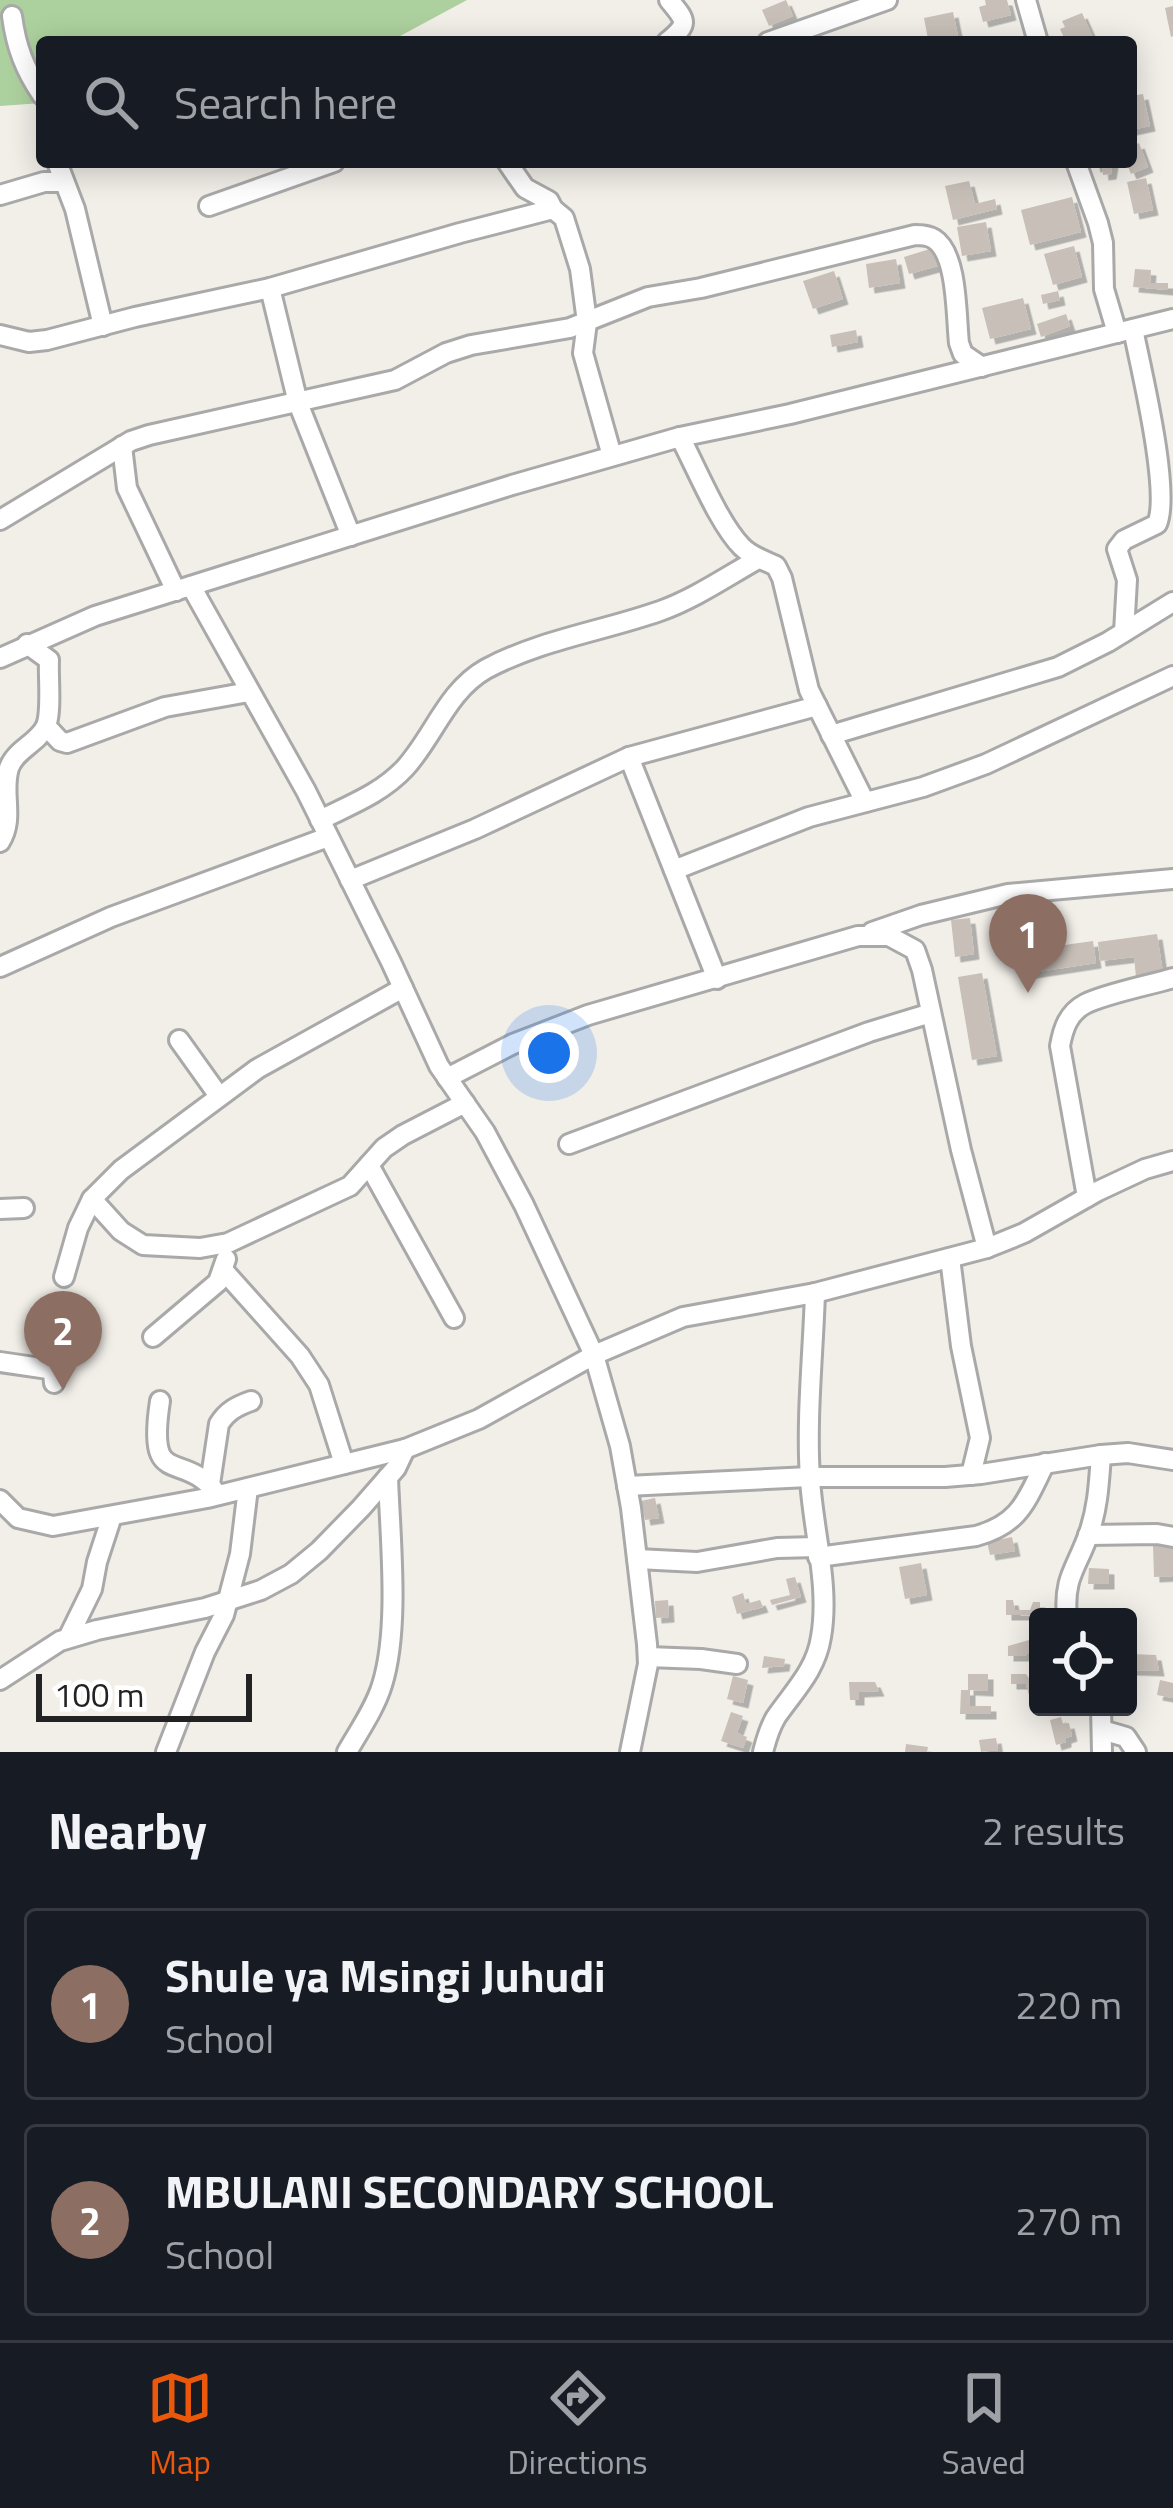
<!DOCTYPE html>
<html lang="en">
<head>
<meta charset="utf-8">
<style>
  body { margin:0; font-family:"Titillium Web",sans-serif; background:#242831; color:#f1f3f6 }
  .controls { position:absolute; right:36px; bottom:36px; display:grid; overflow:hidden; border-radius:12px; box-shadow:0 6px 30px #0003 }
  .controls button { width:108px; height:108px; display:grid; place-items:center; padding:0; border:0; border-bottom:3px solid #363941; background:#171b24; color:#f1f3f6; font:60px sans-serif }
  .scale { position:absolute; left:36px; bottom:30px; width:216px; box-sizing:border-box; padding-left:12px; border:6px solid #222; border-top:0; font-size:33px; line-height:42px; white-space:nowrap; color:#222; -webkit-text-stroke:9px #fff; paint-order:stroke }
  .you { position:absolute; left:549px; top:1053px; width:42px; height:42px; margin:-30px; border:9px solid #fff; border-radius:50%; background:#1a73e8; box-shadow:0 0 0 18px #1a73e833 }
  .badge { display:grid; place-items:center; width:78px; height:78px; border-radius:50%; background:#ea580c; color:#fff; font-size:39px; font-weight:700 }
  .pin { position:absolute; translate:-50% -99px; filter:drop-shadow(0 3px 6px #0008) }
  .pin::after { content:''; position:absolute; top:63px; width:42px; height:36px; background:inherit; clip-path:polygon(0 0,100% 0,50% 100%) }
  .list { margin:0; padding:0; list-style:none }
  h2 { display:flex; justify-content:space-between; align-items:center; height:156px; margin:0; padding:0 48px; font-size:51px }
  h2 small { font-size:39px; font-weight:400; color:#9ea1a6 }
  .list li { display:grid; grid-template-columns:78px 1fr auto; gap:36px; align-items:center; box-sizing:border-box; height:192px; margin:0 24px 24px; padding:0 24px; border:3px solid #363941; border-radius:12px }
  .list b { display:block; font-size:45px; white-space:nowrap }
  .list p { margin:0; font-size:39px; white-space:nowrap; color:#9ea1a6 }
  .list em { font-size:39px; font-style:normal; color:#9ea1a6 }
  .icon { flex:none; width:66px; height:66px; fill:none; stroke:currentColor; stroke-width:2; stroke-linecap:round; stroke-linejoin:round }
  .map { position:relative; flex:none; width:1173px; height:1752px; overflow:hidden }
  .search { position:absolute; background:#171b24; box-shadow:0 6px 30px #0003; left:36px; right:36px; top:36px; height:132px; display:flex; align-items:center; gap:30px; box-sizing:border-box; padding:0 42px; border-radius:12px; color:#9ea1a6; font-size:45px }
  .sheet { height:588px; background:#171b24 }
  nav { display:flex; justify-content:space-around; align-items:center; box-sizing:border-box; height:168px; border-top:3px solid #363941; background:#171b24; font-size:33px; color:#9ea1a6 }
  nav a { display:grid; justify-items:center; gap:6px }
  nav .on { color:#ea580c }
  .map>svg:first-child { display:block }
  .forest { fill:#add19e }
  .building { fill:#c7bfb8; filter:url(#shadow) }
  .lines { fill:none; stroke-linecap:round; stroke-linejoin:round }
  .minor-casing { stroke:#a9a9a9; stroke-width:24 }
  .minor { stroke:#fff; stroke-width:18 }
</style>
</head>
<body>
<div class="map">
<svg width="1173" height="1752" viewBox="0 0 1173 1752">
  <defs>
    <filter id="shadow"><feDropShadow dx="5.5" dy="5.5" stdDeviation="0" flood-color="#0004"/></filter>
  </defs>
  <rect width="100%" height="100%" fill="#f2efe9"/>
  <path class="forest" d="M0 0H467L389 42H42V103L0 106Z"/>
  <g class="building">
    <path d="M786 0 793 16 769 26 762 10Z"/>
    <path d="M985 0H1007L1011 15 983 22 979 7 986 5Z"/>
    <path d="M1173 6V36L1171 37 1165 8Z"/>
    <path d="M953 12 958 36 950 38 951 42H932L931 38 928 39 924 18Z"/>
    <path d="M1082 13 1094 40 1071 42 1069 38 1065 40 1060 29 1065 27 1062 21Z"/>
    <path d="M1143 94 1150 126 1131 130V96Z"/>
    <path d="M1139 143 1148 167 1131 174 1126 162H1131V146Z"/>
    <path d="M1094 162H1113L1111 174 1103 175 1102 166 1095 167Z"/>
    <path d="M1146 178 1153 210 1134 214 1127 182Z"/>
    <path d="M969 181 975 204 995 199 997 209 953 220 945 186Z"/>
    <path d="M1072 197 1081 232 1030 245 1021 210Z"/>
    <path d="M986 222 991 251 962 256 957 227Z"/>
    <path d="M1074 246 1082 277 1053 285 1044 254Z"/>
    <path d="M933 248 938 266 909 274 904 257Z"/>
    <path d="M896 259 900 283 869 288 866 264Z"/>
    <path d="M1135 269 1151 270 1150 283H1168V290L1133 287Z"/>
    <path d="M834 271 843 299 813 309 803 281Z"/>
    <path d="M1058 291 1060 300 1043 304 1041 295Z"/>
    <path d="M1023 298 1031 329 990 339 982 308Z"/>
    <path d="M1066 314 1070 326 1041 337 1037 324Z"/>
    <path d="M856 330 858 342 832 347 830 335Z"/>
    <path d="M970 918 974 954 955 957 951 920Z"/>
    <path d="M1157 934 1163 973 1136 977 1134 957 1100 961 1098 942Z"/>
    <path d="M1093 941 1096 963 1018 975 1015 952Z"/>
    <path d="M982 973 997 1056 972 1060 958 977Z"/>
    <path d="M655 1498 659 1518 645 1520 641 1501Z"/>
    <path d="M1012 1537 1015 1551 990 1555 987 1542Z"/>
    <path d="M1173 1543V1576L1154 1577 1153 1544Z"/>
    <path d="M921 1563 927 1595 905 1599 899 1567Z"/>
    <path d="M1089 1568 1109 1569V1584H1088Z"/>
    <path d="M795 1577 801 1597 772 1605 770 1600 790 1595 786 1579Z"/>
    <path d="M743 1593 746 1604 760 1600 763 1607 737 1614 732 1597Z"/>
    <path d="M668 1600 669 1617 656 1618 655 1601Z"/>
    <path d="M1006 1600H1013L1015 1610H1030L1033 1602H1040V1615H1006Z"/>
    <path d="M1029 1640 1031 1649 1025 1656H1008V1646Z"/>
    <path d="M1131 1654 1156 1655 1159 1671 1130 1670Z"/>
    <path d="M764 1656 785 1659 784 1666 762 1668Z"/>
    <path d="M968 1674H988V1691L968 1690Z"/>
    <path d="M1011 1674H1026L1031 1681 1037 1702 1031 1703 1026 1684H1011Z"/>
    <path d="M733 1676 748 1680 743 1703 727 1699Z"/>
    <path d="M1160 1680 1173 1683V1698L1157 1695Z"/>
    <path d="M849 1682H875L879 1691 859 1692V1700H850Z"/>
    <path d="M961 1690H970V1706H991V1714H960Z"/>
    <path d="M731 1712 743 1716 737 1733 747 1737 743 1748 721 1741Z"/>
    <path d="M1061 1717 1063 1724 1069 1723 1072 1736 1066 1738V1742L1056 1745 1050 1720Z"/>
    <path d="M996 1738 998 1750 981 1752 979 1740Z"/>
    <path d="M906 1744 928 1747 927 1752H905Z"/>
  </g>
  <g class="lines">
    <g class="minor-casing">
      <g id="minor">
        <path d="M1026 0 1038 42"/>
        <path d="M12 16C16 47 25 70 42 95"/>
        <path d="M667 42C690 23 686 21 669 0"/>
        <path d="M768 42 887 0"/>
        <path d="M57 162 75 209 103 326"/>
        <path d="M507 162 525 188 549 201 553 209"/>
        <path d="M1076 162 1098 223 1103 243 1104 289 1117 333"/>
        <path d="M0 195 44 182H64"/>
        <path d="M209 206 334 162"/>
        <path d="M270 288 298 403 351 536"/>
        <path d="M0 335 29 342 47 340 135 317 270 288 460 233 553 209 564 218 580 269 587 322 583 353 612 456"/>
        <path d="M680 437C696 467 719 524 742 547 752 557 764 560 776 566L782 578 809 690 865 802"/>
        <path d="M122 446 127 488 176 591"/>
        <path d="M0 520 131 441 149 435 395 380 446 353 471 345 570 328 648 297 701 288 915 235C921 235 928 235 934 239 958 254 956 317 959 343L963 354 982 367"/>
        <path d="M191 586 306 791 391 962 439 1066 485 1132 524 1205 594 1355 620 1446 631 1508 647 1644 648 1664 630 1752"/>
        <path d="M1124 632 1127 580 1117 549 1124 540 1157 524C1171 492 1141 369 1133 329"/>
        <path d="M0 658 95 616 512 485 680 437 790 414 1173 319"/>
        <path d="M46 726 60 741 67 743 165 707 249 692"/>
        <path d="M831 735 1058 667 1108 642 1173 602"/>
        <path d="M629 757 717 979"/>
        <path d="M320 820C350 805 382 793 405 768 434 736 447 691 486 669 540 640 603 631 660 611 694 599 726 577 758 559"/>
        <path d="M0 842C15 818 1 793 9 768 15 750 38 743 46 726 52 711 48 677 49 660L27 644"/>
        <path d="M674 870 809 817 923 787 986 764 1173 676"/>
        <path d="M350 880 475 829 629 757 817 706"/>
        <path d="M872 932 921 915 1008 894 1173 879"/>
        <path d="M0 967 111 917 328 837"/>
        <path d="M179 1040 219 1096"/>
        <path d="M447 1078 513 1044 588 1015 858 936H889L915 950 922 970 961 1150 987 1248"/>
        <path d="M569 1144 869 1032 931 1013"/>
        <path d="M369 1165 454 1318"/>
        <path d="M1087 1197 1060 1046C1063 1029 1068 1013 1085 1004 1104 994 1150 985 1173 978"/>
        <path d="M92 1199 121 1231 143 1245 200 1248 228 1243 350 1186 384 1148 403 1135 465 1103"/>
        <path d="M0 1209 24 1208"/>
        <path d="M950 1258 961 1346 980 1438 971 1475"/>
        <path d="M224 1271 300 1356 319 1385 344 1464"/>
        <path d="M64 1277 78 1228 92 1199 121 1170 257 1069 403 988"/>
        <path d="M153 1337 218 1282 226 1259"/>
        <path d="M0 1362 48 1369 53 1373 54 1383"/>
        <path d="M160 1401C146 1493 183 1447 218 1495"/>
        <path d="M210 1484 219 1424C227 1411 237 1406 251 1401"/>
        <path d="M627 1486 809 1477H945L981 1474 1101 1455 1128 1453 1173 1460"/>
        <path d="M0 1500 18 1518 53 1526 207 1498 405 1449 479 1419 594 1355 683 1317 815 1293 987 1248 1024 1233 1098 1191 1145 1169 1173 1161"/>
        <path d="M1088 1535 1157 1534 1173 1537"/>
        <path d="M818 1557 976 1536C1020 1524 1026 1501 1045 1463"/>
        <path d="M637 1559 697 1562 777 1548 817 1547"/>
        <path d="M1067 1617C1063 1577 1077 1568 1089 1533 1098 1507 1099 1482 1101 1455"/>
        <path d="M68 1638 92 1589 97 1562 112 1516"/>
        <path d="M648 1657 701 1659 737 1664"/>
        <path d="M0 1680 60 1641 97 1630 205 1608 261 1590 291 1574 319 1551 361 1508 396 1468 405 1449"/>
        <path d="M1101 1707 1102 1752"/>
        <path d="M1102 1730 1126 1737 1136 1752"/>
        <path d="M166 1752 205 1652 224 1615 240 1554 248 1488"/>
        <path d="M347 1752C359 1731 375 1708 382 1685 400 1628 390 1538 388 1477"/>
        <path d="M763 1752C766 1740 770 1727 776 1717 794 1691 816 1670 821 1637 830 1586 813 1531 810 1479 806 1418 813 1355 815 1293"/>
      </g>
    </g>
    <use href="#minor" class="minor"/>
  </g>
</svg>
<div class="controls">
<button><svg class="icon" aria-label="locate" viewBox="0 0 24 24"><circle cx="12" cy="12" r="6"/><path d="M12 2v4M12 18v4M2 12h4M18 12h4"/></svg></button>
</div>
<div class="scale">100 m</div>
<div class="you"></div>
<div class="pin badge" style="left:1028px;top:993px;background:#8d6e63">1</div>
<div class="pin badge" style="left:63px;top:1390px;background:#8d6e63">2</div>
<div class="search"><svg class="icon" aria-label="search" viewBox="0 0 24 24"><circle cx="10" cy="10" r="6"/><path d="M15 15l6 6"/></svg>Search here</div>
</div>
<section class="sheet">
<h2>Nearby<small>2 results</small></h2>
<ul class="list">
<li><span class="badge" style="background:#8d6e63">1</span><div><b>Shule ya Msingi Juhudi</b><p>School</p></div><em>220 m</em></li>
<li><span class="badge" style="background:#8d6e63">2</span><div><b>MBULANI SECONDARY SCHOOL</b><p>School</p></div><em>270 m</em></li>
</ul>
</section>
<nav>
<a class="on"><svg class="icon" aria-label="map" viewBox="0 0 24 24"><path d="M3 6l6-2 6 2 6-2v14l-6 2-6-2-6 2zM9 4v14M15 6v14"/></svg>Map</a>
<a><svg class="icon" aria-label="directions" viewBox="0 0 24 24"><path d="M12 3l9 9-9 9-9-9zM9 14v-3h6M13 9l2 2-2 2"/></svg>Directions</a>
<a><svg class="icon" aria-label="saved" viewBox="0 0 24 24"><path d="M7 4h10v16l-5-4-5 4z"/></svg>Saved</a>
</nav>
</body>
</html>
